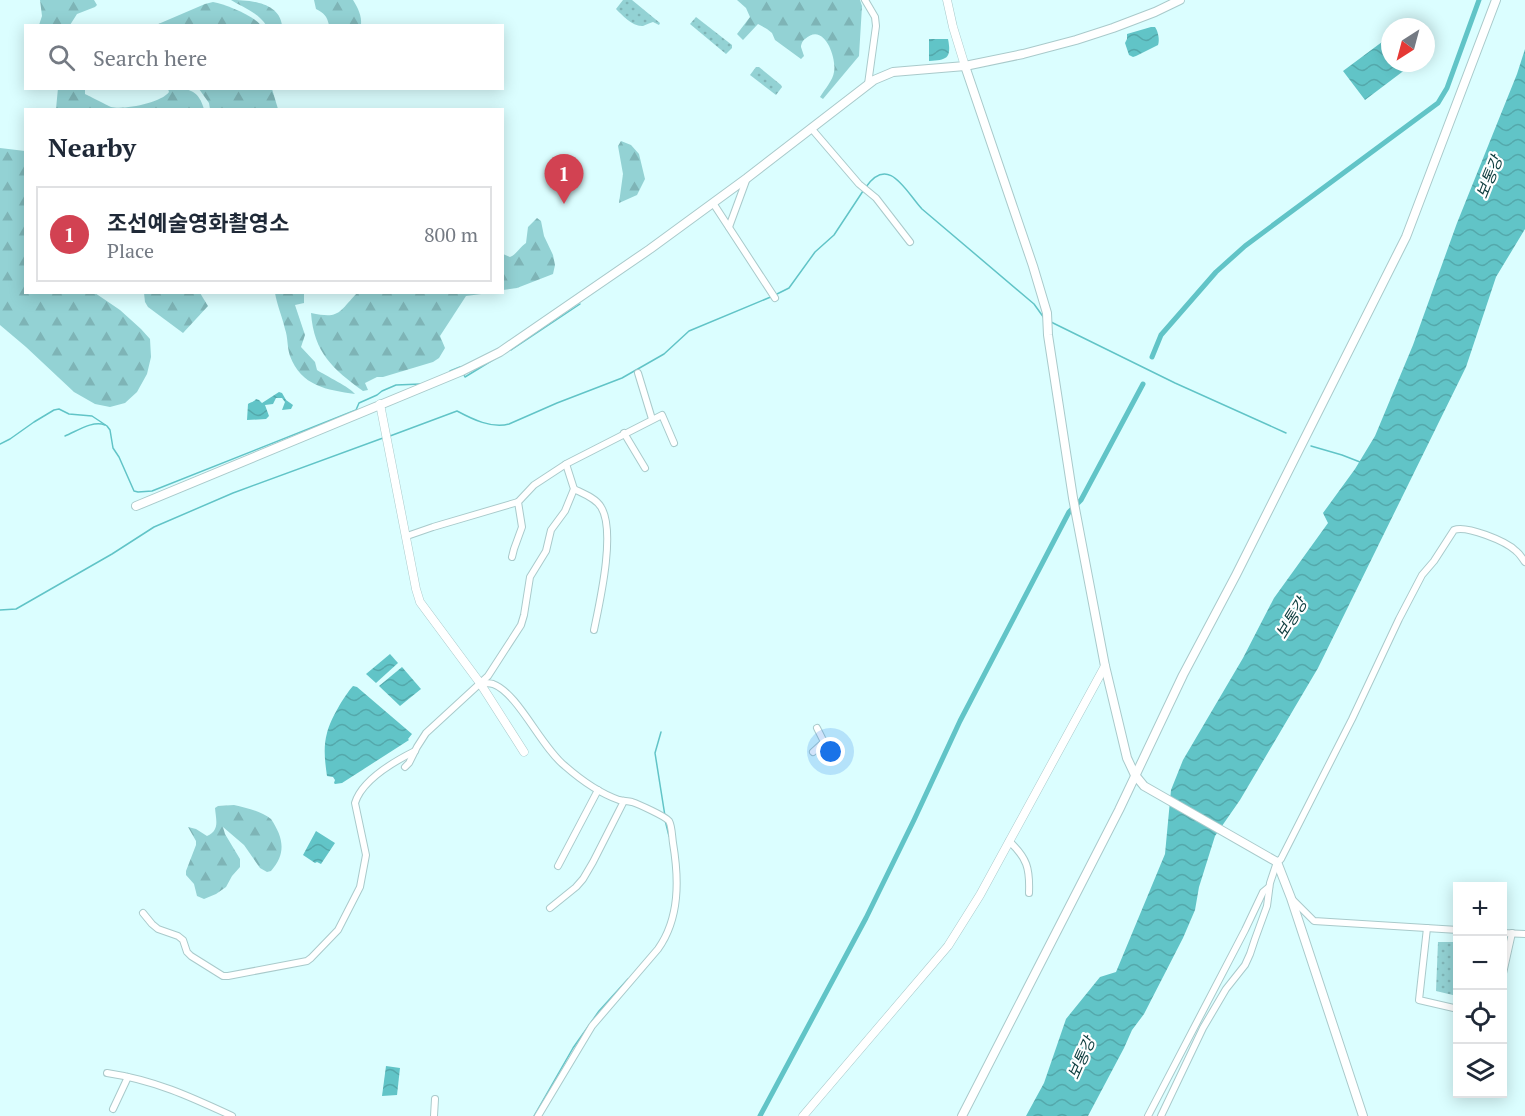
<!DOCTYPE html>
<html lang="en">
<head>
<meta charset="utf-8">
<style>
  body { margin:0; font-family:"PT Serif","Noto Sans KR",serif; background:#f2f2f3; color:#1f2937 }
  .controls { position:absolute; right:18px; bottom:18px; display:grid; overflow:hidden; border-radius:0px; box-shadow:0 3px 15px #0003 }
  .controls button { width:54px; height:54px; display:grid; place-items:center; padding:0; border:0; border-bottom:2px solid #e0e1e3; background:#fff; color:#1f2937; font:30px sans-serif }
  .compass { position:absolute; left:1381px; top:18px; width:54px; height:54px; border-radius:50%; background:#fff; box-shadow:0 3px 15px #0003; rotate:216deg }
  .you { position:absolute; left:831px; top:752px; width:21px; height:21px; margin:-15px; border:4px solid #fff; border-radius:50%; background:#1a73e8; box-shadow:0 0 0 9px #1a73e833 }
  .badge { display:grid; place-items:center; width:39px; height:39px; border-radius:50%; background:#d24252; color:#fff; font-size:20px; font-weight:700 }
  .pin { position:absolute; translate:-50% -50px; filter:drop-shadow(0 2px 3px #0008) }
  .pin::after { content:''; position:absolute; top:32px; width:21px; height:18px; background:inherit; clip-path:polygon(0 0,100% 0,50% 100%) }
  .list { margin:0; padding:0; list-style:none }
  h2 { display:flex; justify-content:space-between; align-items:center; height:78px; margin:0; padding:0 24px; font-size:26px }
  h2 small { font-size:20px; font-weight:400; color:#747a83 }
  .list li { display:grid; grid-template-columns:39px 1fr auto; gap:18px; align-items:center; box-sizing:border-box; height:96px; margin:0 12px 12px; padding:0 12px; border:2px solid #e0e1e3; border-radius:0px }
  .list b { display:block; font-size:22px; white-space:nowrap }
  .list p { margin:0; font-size:20px; white-space:nowrap; color:#747a83 }
  .list em { font-size:20px; font-style:normal; color:#747a83 }
  .icon { flex:none; width:33px; height:33px; fill:none; stroke:currentColor; stroke-width:2; stroke-linecap:round; stroke-linejoin:round }
  .map { position:relative; flex:none; width:1525px; height:1116px; overflow:hidden }
  .search { position:absolute; background:#fff; box-shadow:0 3px 15px #0003; left:24px; top:24px; width:480px; height:66px; display:flex; align-items:center; gap:15px; box-sizing:border-box; padding:0 21px; border-radius:0px; color:#747a83; font-size:22px }
  .panel { position:absolute; background:#fff; box-shadow:0 3px 15px #0003; left:24px; top:108px; width:480px; height:186px; border-radius:0px }
  .map>svg:first-child { display:block }
  .grass { fill:url(#grass-dots) }
  .forest { fill:url(#forest-firs) }
  .water { fill:url(#water-waves) }
  .lines { fill:none; stroke-linecap:round; stroke-linejoin:round }
  .stream { stroke:#61c4c7; stroke-width:1.5 }
  .canal { stroke:#61c4c7; stroke-width:5 }
  .minor-casing { stroke:#a9cacb; stroke-width:8 }
  .tertiary-casing { stroke:#a9cacb; stroke-width:9 }
  .secondary-casing { stroke:#a9cacb; stroke-width:10 }
  .minor { stroke:#fff; stroke-width:6 }
  .tertiary { stroke:#fff; stroke-width:8 }
  .secondary { stroke:#fff; stroke-width:8 }
  .labels { text-anchor:middle; dominant-baseline:central; stroke-width:4.5; stroke-linejoin:round; paint-order:stroke }
  .water-label { font-size:16px; font-style:italic; fill:#0d3d3e; stroke:#fff }
</style>
</head>
<body>
<div class="map">
<svg width="1525" height="1116" viewBox="0 0 1525 1116">
  <defs>
    <pattern id="grass-dots" width="8" height="8" patternUnits="userSpaceOnUse" patternTransform="scale(1.5)"><rect width="8" height="8" fill="#93d2d4"/><path d="M2 2h.1M6 6h.1" fill="none" stroke="#7eb4b6" stroke-width="1.8" stroke-linecap="round"/></pattern>
    <pattern id="forest-firs" width="22" height="20" patternUnits="userSpaceOnUse" patternTransform="scale(1.5)"><rect width="22" height="20" fill="#93d2d4"/><path d="M5 1l3.5 6h-7zM16 11l3.5 6h-7z" fill="#7eb4b6"/></pattern>
    <pattern id="water-waves" width="16" height="10" patternUnits="userSpaceOnUse" patternTransform="scale(1.5)"><rect width="16" height="10" fill="#61c4c7"/><path d="M0 5q4-4 8 0t8 0" fill="none" stroke="#54a8ab"/></pattern>
  </defs>
  <rect width="100%" height="100%" fill="#dbfeff"/>
  <g class="grass">
    <path d="M623 0H632L660 23 659 25 653 22C649 23 646 25 643 26 633 27 622 15 616 9Z"/>
    <path d="M696 17 732 45V48L726 54 690 24Z"/>
    <path d="M756 67H759L781 85 782 87 776 95 750 75Z"/>
    <path d="M1438 942H1457V996L1436 991Z"/>
  </g>
  <g class="forest">
    <path d="M40 0H94L97 5 95 7 77 14 70 25H39L42 16Z"/>
    <path d="M231 0C249 0 279 2 282 25H266C259 13 242 7 231 0Z"/>
    <path d="M314 0H353C358 8 362 16 361 25H329C327 16 324 13 316 9Z"/>
    <path d="M737 0H860L862 6 859 56 823 99 820 97C825 89 833 80 834 72 837 58 824 21 805 39 803 40 801 44 801 47 802 50 803 53 804 56L801 59 775 40 772 33 767 29 758 24 743 40 737 34 750 17 746 8Z"/>
    <path d="M213 2C226 4 253 16 261 25H156L205 4Z"/>
    <path d="M58 88 85 89V94C89 96 107 105 111 107 124 110 161 103 169 92L168 89C187 88 198 88 204 109H56Z"/>
    <path d="M199 89H272L278 109H210L209 103Z"/>
    <path d="M621 141 631 145 639 154 645 179 637 195 619 203 623 174 618 146Z"/>
    <path d="M0 148 25 151 26 292 95 293 120 310 141 329 150 339 151 357 147 374 137 392 125 403 110 407 95 404 74 392 26 347 0 325Z"/>
    <path d="M537 218 541 221 544 236 553 255 555 265 553 274 517 288 503 290V254L510 257C517 254 520 247 526 243L528 227Z"/>
    <path d="M144 293H200L208 306 183 333 148 307 145 302Z"/>
    <path d="M275 293H304V303L295 305 305 335 301 347 315 362 317 370C326 376 350 387 355 394 327 390 301 386 290 356 287 348 288 337 285 329 282 316 277 305 275 293Z"/>
    <path d="M357 293V292L489 293 466 296 440 336 445 348 439 358 433 362 383 377H377L365 383 368 390 363 391C333 369 314 353 311 313 340 319 338 313 357 293Z"/>
    <path d="M234 805C247 808 261 811 271 819 283 837 287 853 271 871L267 872 260 868 244 845 223 827 225 834 240 859V867L232 876 226 887 216 894 204 899 197 896 194 884 186 875V871L196 845V841L188 827 196 829 207 836C220 830 216 820 215 808L218 806Z"/>
  </g>
  <g class="water">
    <path d="M1151 27H1155C1158 31 1160 40 1158 45L1136 56 1133 57 1129 55 1125 43 1127 39V34Z"/>
    <path d="M1390 36V63H1414L1365 100 1343 71Z"/>
    <path d="M929 39H948C952 59 946 60 929 61Z"/>
    <path d="M1525 49V229L1496 277 1466 367 1318 668 1240 800 1215 836 1199 887 1195 910 1183 938 1144 1014 1132 1030 1124 1048 1088 1116H1026L1044 1083 1066 1019 1100 977 1116 972 1165 854 1171 790 1183 760 1243 658 1274 598 1328 523 1323 513 1355 469 1375 436 1413 345 1457 223 1517 74Z"/>
    <path d="M279 392 282 393 286 400 293 405 291 409 282 410 285 402 282 398H276L273 404 265 405 269 416 266 419 247 420 248 404C251 402 254 402 256 399L259 400 262 403Z"/>
    <path d="M390 654 398 663 376 683 366 674Z"/>
    <path d="M402 667 421 689 400 706 379 686Z"/>
    <path d="M353 686 357 687 412 734 408 739 409 740 342 783 335 784 334 783 335 780 333 777 327 776C325 762 323 747 327 733 330 720 344 696 353 686Z"/>
    <path d="M316 831 335 843 321 864 317 862 315 863 303 855Z"/>
    <path d="M386 1066 400 1068 397 1095 382 1096Z"/>
  </g>
  <g class="lines">
    <g class="stream">
      <path d="M866 187C889 154 906 192 922 209L1034 304 1044 318"/>
      <path d="M777 294 789 288 815 252 834 235 863 191"/>
      <path d="M1051 322 1175 383 1286 433"/>
      <path d="M511 350 580 304"/>
      <path d="M450 371 460 367 462 368"/>
      <path d="M463 373 465 377 496 358"/>
      <path d="M65 436C77 431 93 420 105 425"/>
      <path d="M390 436 457 411C472 419 492 429 509 424L557 403 622 378 664 354 689 331 773 296"/>
      <path d="M0 444 10 439 34 422 54 410 59 409 69 414 92 416 107 426 110 430 113 448 119 457 134 491 138 492 152 491 356 410 359 403 377 395 382 391 396 385 421 384"/>
      <path d="M1311 446 1342 455 1360 462"/>
      <path d="M0 610 16 609 23 605 112 554 154 527 233 493 383 438"/>
      <path d="M661 732 655 753 665 816"/>
      <path d="M665 820 669 836"/>
      <path d="M534 1116 573 1048 599 1011 628 979"/>
    </g>
    <g class="canal">
      <path d="M1152 357 1161 335 1216 272 1245 246 1438 103 1447 88 1479 0"/>
      <path d="M760 1116 866 918 914 820 960 721 1069 512 1081 500 1143 384"/>
    </g>
    <g class="minor-casing">
      <g id="minor">
        <path d="M865 0 875 17 876 26 868 84"/>
        <path d="M811 128 859 184 876 198 910 242"/>
        <path d="M713 203 775 298"/>
        <path d="M729 227 747 178"/>
        <path d="M638 373 652 419"/>
        <path d="M624 433 645 468"/>
        <path d="M574 489C582 493 596 498 601 507 616 531 600 601 594 630"/>
        <path d="M407 536 433 527 518 502"/>
        <path d="M512 557 514 549 522 527 518 502 534 485 566 464 662 415 674 443"/>
        <path d="M480 683C484 683 489 683 493 684 518 693 541 747 565 766 581 780 599 793 619 800 623 801 628 801 632 802 638 804 665 816 669 821 672 826 672 837 673 843 679 879 680 918 658 949L592 1026 538 1116"/>
        <path d="M813 752 824 742 817 728"/>
        <path d="M405 767 409 763 417 747 426 733 488 676 521 625 524 615 530 577 546 551 551 530 565 511 574 489 566 464"/>
        <path d="M1009 841C1027 858 1030 868 1029 893"/>
        <path d="M558 866 598 790"/>
        <path d="M1293 900 1314 921 1458 930"/>
        <path d="M550 908 576 887 583 879 593 862 624 801"/>
        <path d="M143 913 152 924 158 929 178 936 183 940 187 952 191 956 223 976H228L307 961 311 958 338 930 360 887 366 855 355 803C362 780 395 761 415 751"/>
        <path d="M1427 928 1419 1000 1458 1009"/>
        <path d="M1502 933 1525 934"/>
        <path d="M1502 978 1512 933"/>
        <path d="M107 1073C154 1080 189 1096 232 1116"/>
        <path d="M113 1109 128 1077"/>
        <path d="M434 1116 435 1099"/>
        <path d="M1148 1116 1245 930 1263 892 1269 887"/>
        <path d="M1161 1116 1203 1028 1226 989 1245 965 1250 954 1255 939 1267 906 1270 883 1277 862 1281 859 1352 719 1399 619 1422 575 1434 561 1454 530C1466 525 1506 541 1516 551 1520 554 1522 558 1525 562"/>
      </g>
    </g>
    <g class="tertiary-casing">
      <g id="tertiary">
        <path d="M947 0 953 27 965 66"/>
        <path d="M380 404 416 589 420 602 480 683 524 752"/>
        <path d="M803 1116 948 946 980 895 1105 666"/>
      </g>
    </g>
    <g class="secondary-casing">
      <g id="secondary">
        <path d="M965 66 1033 266 1047 313 1048 335 1073 498 1105 666 1127 758 1135 775 1144 786 1277 862 1291 898 1363 1116"/>
        <path d="M136 506 462 371 500 352 650 249 747 178 874 80 893 72 965 66 1023 54 1076 40 1113 28 1155 12 1180 0"/>
        <path d="M962 1116 1119 810 1183 675 1236 575 1406 237 1496 0"/>
      </g>
    </g>
    <use href="#minor" class="minor"/>
    <use href="#tertiary" class="tertiary"/>
    <use href="#secondary" class="secondary"/>
  </g>
  <g class="labels">
    <g class="water-label">
      <text transform="translate(1489 177) rotate(-68)">보통강</text>
      <text transform="translate(1291 618) rotate(-58)">보통강</text>
      <text transform="translate(1081 1058) rotate(-66)">보통강</text>
    </g>
  </g>
</svg>
<div class="controls">
<button>+</button>
<button>−</button>
<button><svg class="icon" aria-label="locate" viewBox="0 0 24 24"><circle cx="12" cy="12" r="6"/><path d="M12 2v4M12 18v4M2 12h4M18 12h4"/></svg></button>
<button><svg class="icon" aria-label="layers" viewBox="0 0 24 24"><path d="M12 4l9 5-9 5-9-5zM3 14l9 5 9-5"/></svg></button>
</div>
<svg class="compass" viewBox="-18 -18 36 36"><path d="M0-13l5 13h-10z" fill="#e53935"/><path d="M0 13l5-13h-10z" fill="#747a83"/></svg>
<div class="you"></div>
<div class="pin badge" style="left:564px;top:204px">1</div>
<div class="search"><svg class="icon" aria-label="search" viewBox="0 0 24 24"><circle cx="10" cy="10" r="6"/><path d="M15 15l6 6"/></svg>Search here</div>
<section class="panel">
<h2>Nearby<small></small></h2>
<ul class="list">
<li><span class="badge">1</span><div><b>조선예술영화촬영소</b><p>Place</p></div><em>800 m</em></li>
</ul>
</section>
</div>
</body>
</html>
